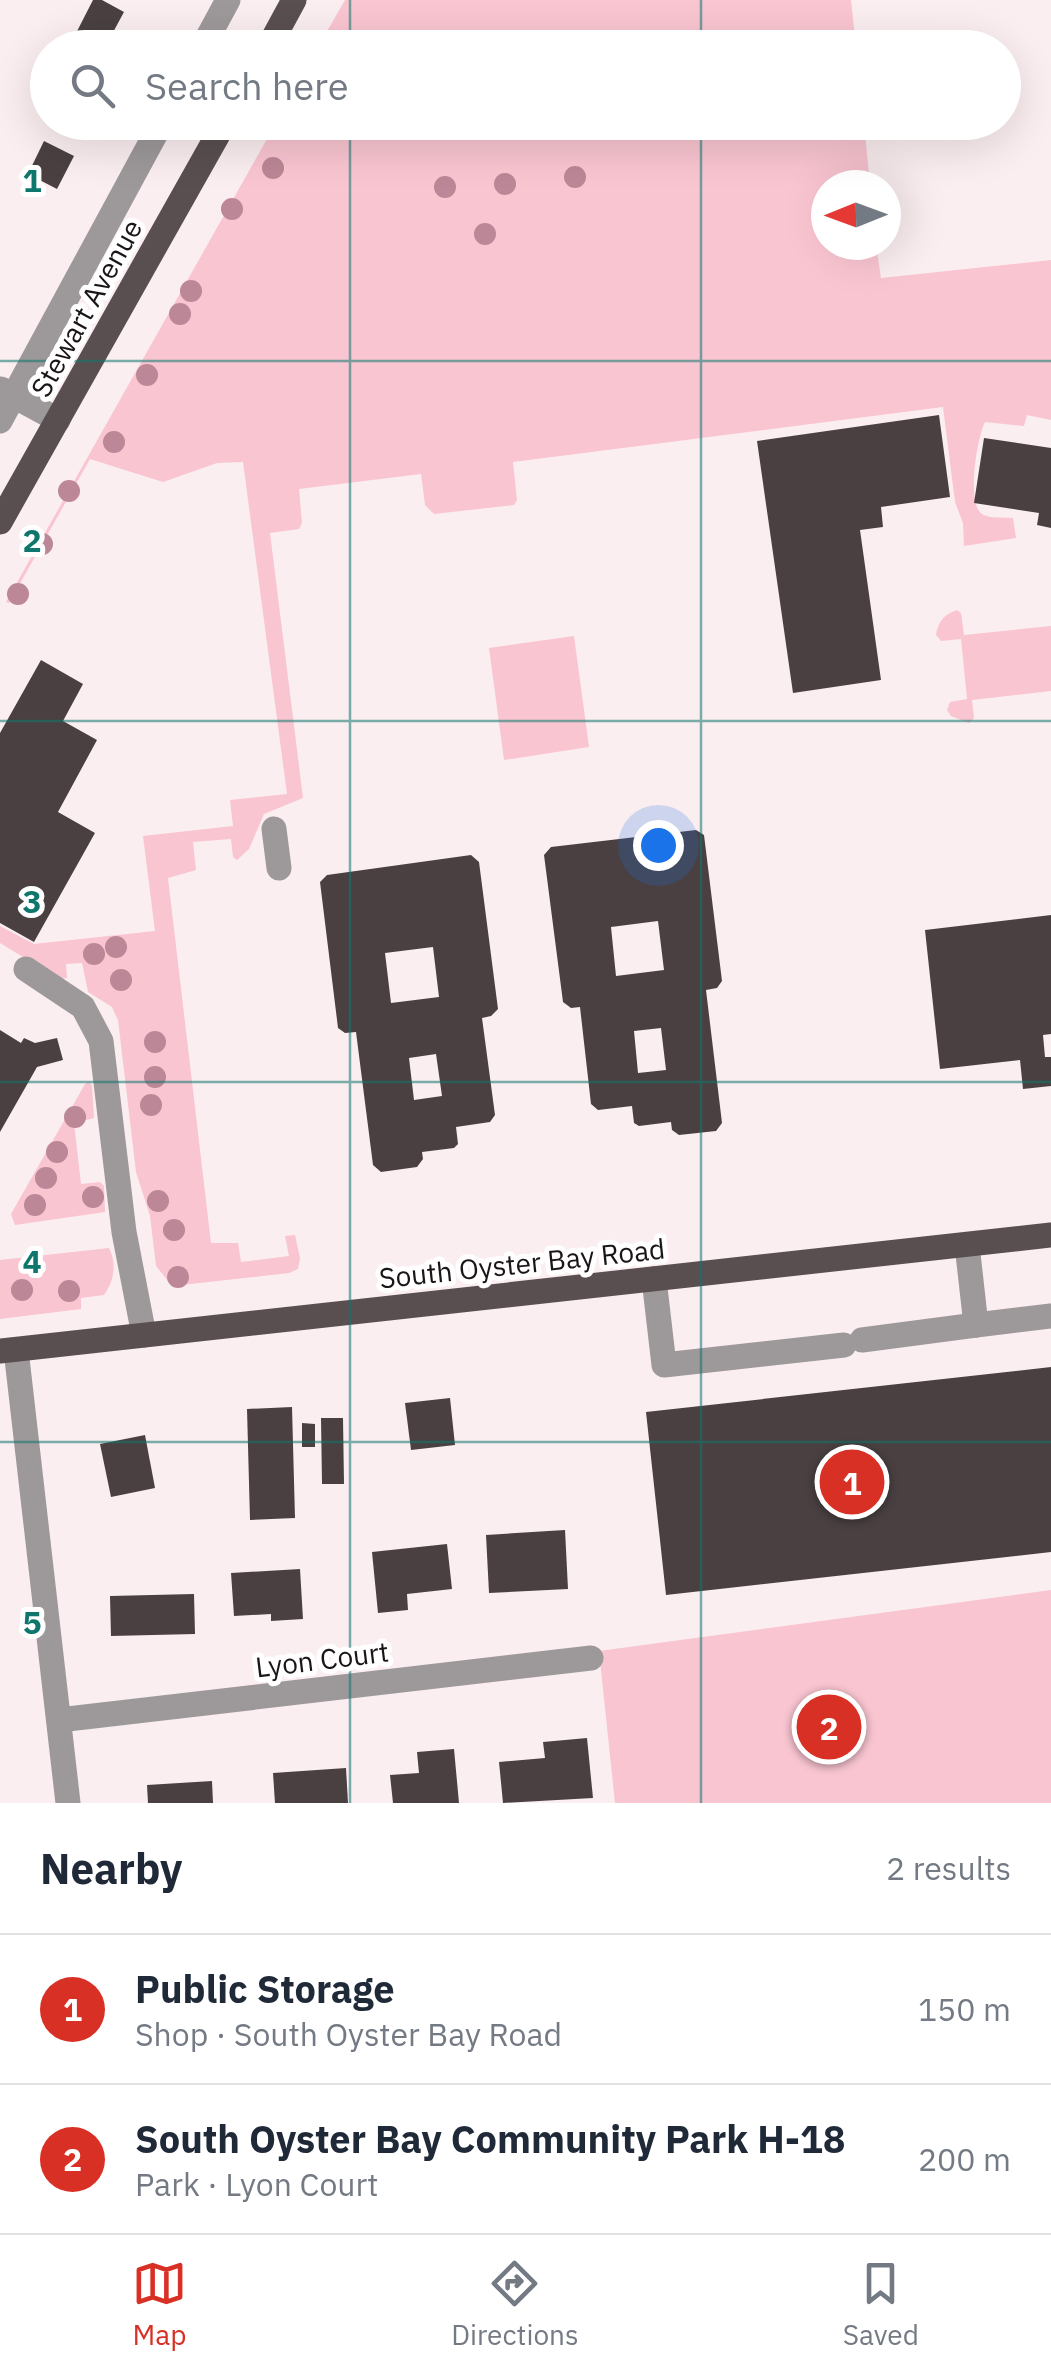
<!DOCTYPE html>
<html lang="en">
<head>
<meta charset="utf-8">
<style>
  body { margin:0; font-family:"IBM Plex Sans",sans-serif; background:#f6f6f7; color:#1f2937 }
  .compass { position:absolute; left:811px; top:170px; width:90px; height:90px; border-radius:50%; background:#fff; box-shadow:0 10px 40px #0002; rotate:269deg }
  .you { position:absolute; left:658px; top:845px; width:35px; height:35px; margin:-25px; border:8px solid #fff; border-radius:50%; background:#1a73e8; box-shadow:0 0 0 15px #1a73e833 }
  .badge { display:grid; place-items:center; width:65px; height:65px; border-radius:50%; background:#d93025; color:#fff; font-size:32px; font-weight:700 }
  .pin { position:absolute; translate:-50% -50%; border:5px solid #fff; box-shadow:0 2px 10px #0006 }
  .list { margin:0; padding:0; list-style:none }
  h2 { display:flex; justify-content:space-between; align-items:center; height:130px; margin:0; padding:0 40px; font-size:42px }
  h2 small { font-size:32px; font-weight:400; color:#747a83 }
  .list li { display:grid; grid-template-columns:65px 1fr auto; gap:30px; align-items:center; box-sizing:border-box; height:150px; padding:0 40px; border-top:2px solid #e0e1e3 }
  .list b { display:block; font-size:38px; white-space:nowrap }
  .list p { margin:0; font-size:32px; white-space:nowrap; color:#747a83 }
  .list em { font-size:32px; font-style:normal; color:#747a83 }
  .icon { flex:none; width:55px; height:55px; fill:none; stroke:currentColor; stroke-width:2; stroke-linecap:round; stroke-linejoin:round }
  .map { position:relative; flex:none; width:1051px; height:1803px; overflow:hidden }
  .search { position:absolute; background:#fff; box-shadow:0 10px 40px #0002; left:30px; right:30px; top:30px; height:110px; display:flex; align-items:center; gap:25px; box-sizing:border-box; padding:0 35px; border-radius:55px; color:#747a83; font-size:38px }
  .sheet { height:430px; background:#fff }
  nav { display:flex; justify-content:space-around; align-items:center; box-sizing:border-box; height:140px; border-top:2px solid #e0e1e3; background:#fff; font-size:28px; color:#747a83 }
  nav a { display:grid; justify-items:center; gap:5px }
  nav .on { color:#d93025 }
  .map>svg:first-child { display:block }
  .green { fill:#f9c5d1 }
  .building { fill:#4a4042; fill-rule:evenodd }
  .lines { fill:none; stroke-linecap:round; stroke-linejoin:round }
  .minor { stroke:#9d9899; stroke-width:25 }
  .major { stroke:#594f51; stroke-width:25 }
  .tree { fill:#bc8796 }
  .grid { fill:none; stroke:#0f766e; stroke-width:2.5; stroke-opacity:0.55 }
  .labels { text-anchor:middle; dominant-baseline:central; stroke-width:10; stroke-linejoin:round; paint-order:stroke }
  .street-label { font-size:28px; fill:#1a1516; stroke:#fff }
  .grid-label { font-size:32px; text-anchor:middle; font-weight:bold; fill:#0f766e; stroke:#fff; stroke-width:10; stroke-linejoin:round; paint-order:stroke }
</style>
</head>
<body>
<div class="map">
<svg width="1051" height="1803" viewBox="0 0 1051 1803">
  <rect width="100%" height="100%" fill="#fbeef0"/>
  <g class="green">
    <path d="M345 0H851L856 47H318Z"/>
    <path d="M276 123H864L870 185H826V245H876L881 278 1051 260V420L1027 415 1024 426 985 422C977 438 966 503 982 514 989 519 1004 517 1013 518L1016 538 964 546 963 523 955 502 943 407 513 462 517 500 514 505 434 514 425 505 421 474 299 489 302 523 299 529 270 533 303 798 264 814 249 849 237 860 233 857 231 839 193 842 196 870 168 878 211 1243H238L241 1262 289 1256 285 1236 295 1235 300 1258 298 1269 289 1273 172 1286 156 1266 150 1216 136 1172 118 1020 112 1007 88 992 82 963 66 964 67 978 59 979 0 943V926L34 944 155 931 143 836 233 826 230 800 287 794 243 462 217 463 163 482 90 459 9 603 6 602Z"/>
    <path d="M957 610 961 613 964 635 1051 626V691L972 700 974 718 969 723 951 716 947 710 950 702 967 699 961 639 941 641 936 635C939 621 943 615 957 610Z"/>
    <path d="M574 636 589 747 504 760 489 648Z"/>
    <path d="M89 1082 92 1085 94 1118 74 1123 81 1184 100 1182 104 1186 105 1212 15 1225 11 1214 85 1084Z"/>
    <path d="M109 1248C117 1264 114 1281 104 1295L81 1298V1309L0 1319V1260Z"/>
    <path d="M1051 1590V1803H615L599 1651Z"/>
  </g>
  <g class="building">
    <path d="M93 0H102L124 12 111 36 125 43 122 48H80L71 43Z"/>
    <path d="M44 141 74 156 57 189 28 174Z"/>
    <path d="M939 415 950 497 881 507 883 527 860 530 881 680 793 693 757 441Z"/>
    <path d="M984 438 1051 448V528L1037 525 1039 513 974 503Z"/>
    <path d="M41 660 83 684 63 721 97 740 58 812 95 833 34 942 0 923V733Z"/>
    <path d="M696 830 704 835 722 981 717 988 706 990 722 1123 716 1131 679 1135 672 1130 671 1122 639 1126 634 1123 632 1106 598 1110 591 1104 580 1007 571 1008 563 1002 544 855 551 847ZM658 921 664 970 616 976 611 927ZM661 1028 666 1070 638 1073 634 1031Z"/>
    <path d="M471 855 479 862 498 1009 491 1016 482 1018 495 1115 490 1122 456 1127 458 1144 454 1148 422 1152 423 1159 417 1167 381 1172 373 1165 356 1032 345 1033 338 1028 320 882 327 875ZM433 947 439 997 391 1003 385 953ZM436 1054 442 1096 414 1100 409 1058Z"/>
    <path d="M1051 915V1034L1043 1035 1045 1057H1051V1086L1023 1089 1020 1060 940 1069 925 930Z"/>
    <path d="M0 1030 21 1043 24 1038 35 1043 57 1038 63 1060 37 1067 0 1132Z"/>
    <path d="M1051 1367V1552L666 1595 646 1412Z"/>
    <path d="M450 1398 455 1445 411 1450 405 1403Z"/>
    <path d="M292 1407 295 1518 250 1520 247 1409Z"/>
    <path d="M321 1418H343L344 1484H322Z"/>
    <path d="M302 1423 315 1424V1447H302Z"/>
    <path d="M145 1435 155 1488 111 1497 100 1444Z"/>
    <path d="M565 1530 568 1589 489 1593 486 1535Z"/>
    <path d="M447 1544 452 1589 407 1594 408 1610 378 1613 372 1552Z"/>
    <path d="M300 1569 303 1619 271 1621V1614L234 1616 231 1573Z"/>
    <path d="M194 1594 195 1634 111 1636 110 1596Z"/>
    <path d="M587 1738 593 1798 503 1803 499 1762 545 1758 543 1742Z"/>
    <path d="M454 1749 459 1803H393L390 1775 419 1773 417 1752Z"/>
    <path d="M346 1768 348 1803H275L273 1773Z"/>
    <path d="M212 1781 213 1803H148L147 1785Z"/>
  </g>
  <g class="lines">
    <g class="minor">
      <path d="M202 48 228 0"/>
      <path d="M1 389 58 420"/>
      <path d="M0 421 162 122"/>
      <path d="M274 829 279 868"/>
      <path d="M26 969 83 1007 101 1041 124 1232 144 1335"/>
      <path d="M967 1245 976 1325 1051 1316"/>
      <path d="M654 1279 664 1365 844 1345"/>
      <path d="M862 1340 976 1325"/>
      <path d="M16 1350 68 1803"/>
      <path d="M59 1720 591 1658"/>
    </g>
    <g class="major">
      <path d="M268 48 294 0"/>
      <path d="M0 522 225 122"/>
      <path d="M0 1351 1051 1235"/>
    </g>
  </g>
  <g class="tree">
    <circle cx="273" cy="168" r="11"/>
    <circle cx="575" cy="177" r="11"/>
    <circle cx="505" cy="184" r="11"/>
    <circle cx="445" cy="187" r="11"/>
    <circle cx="232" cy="209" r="11"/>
    <circle cx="485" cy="234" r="11"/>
    <circle cx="191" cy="291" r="11"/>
    <circle cx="180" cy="314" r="11"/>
    <circle cx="147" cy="375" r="11"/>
    <circle cx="114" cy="442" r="11"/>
    <circle cx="69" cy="491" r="11"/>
    <circle cx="42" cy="544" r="11"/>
    <circle cx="18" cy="594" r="11"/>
    <circle cx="116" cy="947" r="11"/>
    <circle cx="94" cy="954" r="11"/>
    <circle cx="121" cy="980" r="11"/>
    <circle cx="155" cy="1042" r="11"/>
    <circle cx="155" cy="1077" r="11"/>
    <circle cx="151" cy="1105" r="11"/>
    <circle cx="75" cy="1117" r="11"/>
    <circle cx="57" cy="1152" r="11"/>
    <circle cx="46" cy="1178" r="11"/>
    <circle cx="93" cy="1197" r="11"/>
    <circle cx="158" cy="1201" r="11"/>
    <circle cx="35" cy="1205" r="11"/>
    <circle cx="174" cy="1230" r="11"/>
    <circle cx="178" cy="1277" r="11"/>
    <circle cx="22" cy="1290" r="11"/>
    <circle cx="69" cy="1291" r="11"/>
  </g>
  <path class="grid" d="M350 0V48M701 0V48M350 122V1803M701 122V1803M0 361H1051M0 721H1051M0 1082H1051M0 1442H1051"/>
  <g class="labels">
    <g class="street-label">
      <text transform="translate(86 308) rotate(-61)">Stewart Avenue</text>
      <text transform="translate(522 1263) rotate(-6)">South Oyster Bay Road</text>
      <text transform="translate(322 1659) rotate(-7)">Lyon Court</text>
    </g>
  </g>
  <g class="grid-label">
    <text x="32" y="192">1</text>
    <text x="32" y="552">2</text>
    <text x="32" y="913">3</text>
    <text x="32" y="1273">4</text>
    <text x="32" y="1634">5</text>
  </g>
</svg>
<svg class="compass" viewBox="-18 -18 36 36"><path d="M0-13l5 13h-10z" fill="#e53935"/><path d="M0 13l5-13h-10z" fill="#747a83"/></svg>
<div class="you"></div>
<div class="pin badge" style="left:852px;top:1482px">1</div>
<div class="pin badge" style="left:829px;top:1727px">2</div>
<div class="search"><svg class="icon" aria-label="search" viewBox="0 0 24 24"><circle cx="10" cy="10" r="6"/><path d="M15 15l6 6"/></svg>Search here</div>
</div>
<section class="sheet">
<h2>Nearby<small>2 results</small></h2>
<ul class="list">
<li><span class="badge">1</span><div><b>Public Storage</b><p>Shop · South Oyster Bay Road</p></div><em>150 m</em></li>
<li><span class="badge">2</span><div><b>South Oyster Bay Community Park H-18</b><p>Park · Lyon Court</p></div><em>200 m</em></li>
</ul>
</section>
<nav>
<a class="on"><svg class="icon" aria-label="map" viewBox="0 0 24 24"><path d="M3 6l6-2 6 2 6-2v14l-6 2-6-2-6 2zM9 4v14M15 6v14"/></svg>Map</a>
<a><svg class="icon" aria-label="directions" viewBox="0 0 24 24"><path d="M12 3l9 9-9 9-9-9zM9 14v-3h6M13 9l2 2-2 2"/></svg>Directions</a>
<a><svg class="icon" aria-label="saved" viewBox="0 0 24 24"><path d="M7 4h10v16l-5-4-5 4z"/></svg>Saved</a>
</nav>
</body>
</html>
